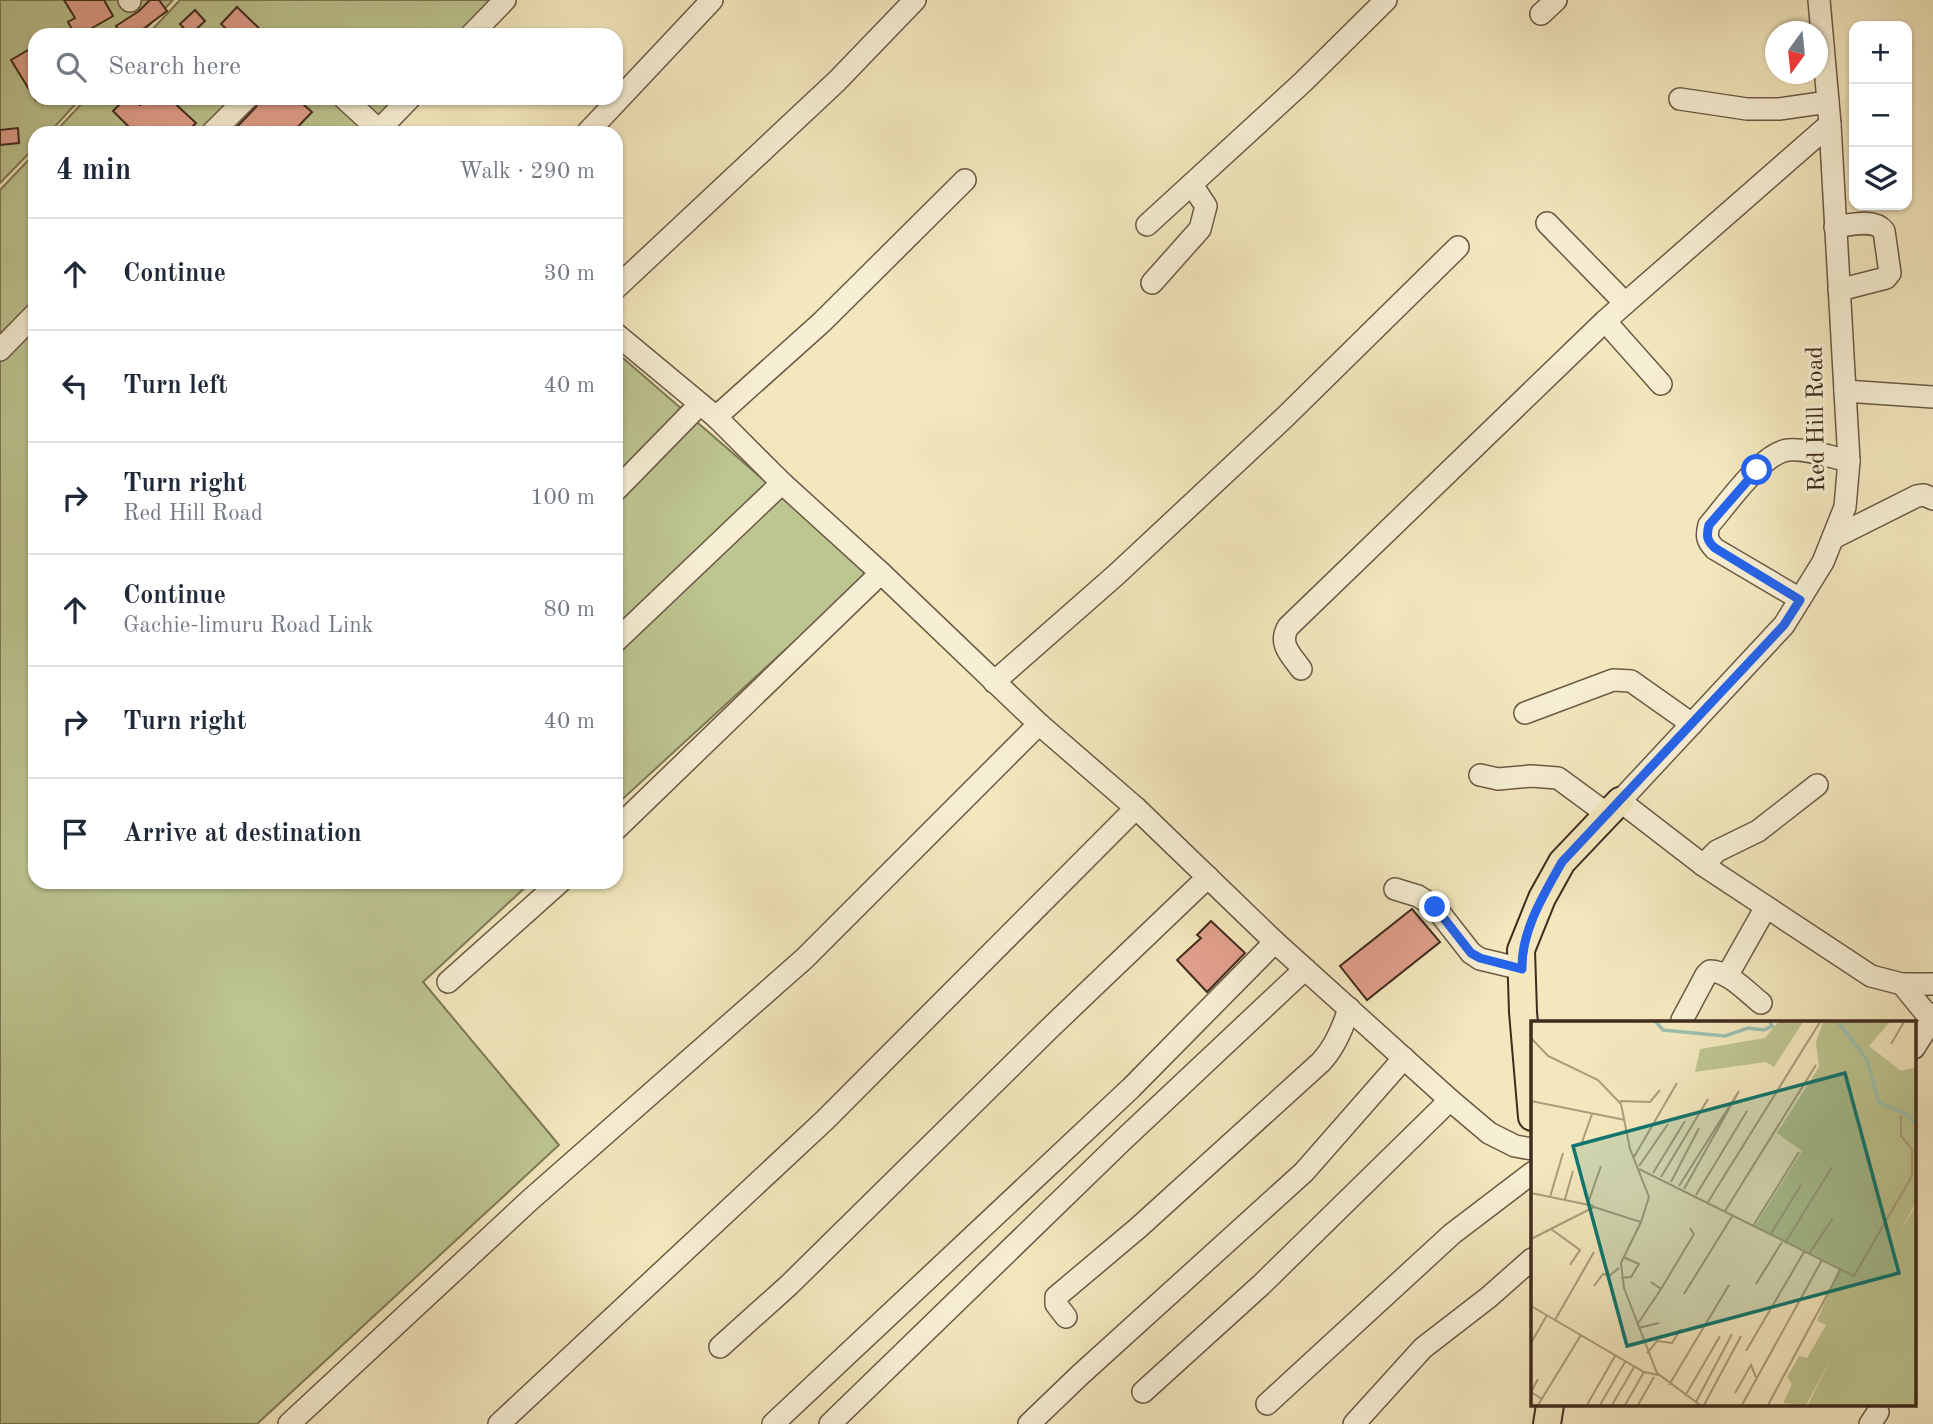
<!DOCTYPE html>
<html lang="en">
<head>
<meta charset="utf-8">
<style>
  body { margin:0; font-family:"Old Standard TT",serif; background:#f2f2f3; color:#1f2937 }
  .controls { position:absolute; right:21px; top:21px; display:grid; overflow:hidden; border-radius:14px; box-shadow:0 2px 5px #0004 }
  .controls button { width:63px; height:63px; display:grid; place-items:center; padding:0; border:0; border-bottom:2px solid #e0e1e3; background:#fff; color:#1f2937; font:35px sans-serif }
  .compass { position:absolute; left:1765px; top:21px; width:63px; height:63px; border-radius:50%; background:#fff; box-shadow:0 2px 5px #0004; rotate:195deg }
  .stop { position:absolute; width:21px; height:21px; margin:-16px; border:5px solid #2563eb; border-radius:50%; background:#fff }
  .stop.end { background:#2563eb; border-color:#fff; box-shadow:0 2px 7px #0008 }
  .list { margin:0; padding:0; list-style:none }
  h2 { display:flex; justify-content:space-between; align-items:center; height:91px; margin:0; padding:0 28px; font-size:30px }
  h2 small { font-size:23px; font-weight:400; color:#747a83 }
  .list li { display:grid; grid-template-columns:46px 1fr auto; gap:21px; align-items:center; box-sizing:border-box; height:112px; padding:0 28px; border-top:2px solid #e0e1e3 }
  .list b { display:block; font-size:26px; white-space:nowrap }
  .list p { margin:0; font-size:23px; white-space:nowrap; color:#747a83 }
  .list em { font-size:23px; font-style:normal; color:#747a83 }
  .icon { flex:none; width:38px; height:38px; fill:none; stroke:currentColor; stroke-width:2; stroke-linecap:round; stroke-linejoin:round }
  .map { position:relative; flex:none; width:1933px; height:1424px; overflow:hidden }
  .search { position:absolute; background:#fff; box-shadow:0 2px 5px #0004; left:28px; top:28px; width:595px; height:77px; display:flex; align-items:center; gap:18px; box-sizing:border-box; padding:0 24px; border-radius:21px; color:#747a83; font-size:26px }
  .panel { position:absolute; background:#fff; box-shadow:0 2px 5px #0004; left:28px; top:126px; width:595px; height:763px; border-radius:21px }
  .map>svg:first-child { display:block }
  .green { fill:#bdc590; stroke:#7e7857; stroke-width:2 }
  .building { fill:#e2a08c; stroke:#402b1e; stroke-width:2 }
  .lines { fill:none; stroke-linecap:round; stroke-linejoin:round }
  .minor-casing { stroke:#6d5a46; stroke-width:24 }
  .major-casing { stroke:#402b1e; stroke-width:30 }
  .minor { stroke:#f7efd4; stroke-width:21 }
  .major { stroke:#f3e7bd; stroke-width:26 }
  .route { stroke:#2563eb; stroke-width:9 }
  .labels { text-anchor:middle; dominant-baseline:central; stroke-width:6; stroke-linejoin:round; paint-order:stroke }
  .street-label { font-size:24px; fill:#402b1e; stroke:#f7efd4 }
  .inset-river { fill:none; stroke:#9bc0ae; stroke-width:3.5 }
  .inset-road { fill:none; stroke:#ab9c7d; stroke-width:2 }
  .view { fill:#0f766e; fill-opacity:0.15; stroke:#0f766e; stroke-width:3.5 }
  .inset-edge { fill:none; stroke:#402b1e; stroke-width:3.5 }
</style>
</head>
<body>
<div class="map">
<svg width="1933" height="1424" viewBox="0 0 1933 1424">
  <rect width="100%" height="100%" fill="#f3e7bd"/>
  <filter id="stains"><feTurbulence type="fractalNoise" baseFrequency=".00286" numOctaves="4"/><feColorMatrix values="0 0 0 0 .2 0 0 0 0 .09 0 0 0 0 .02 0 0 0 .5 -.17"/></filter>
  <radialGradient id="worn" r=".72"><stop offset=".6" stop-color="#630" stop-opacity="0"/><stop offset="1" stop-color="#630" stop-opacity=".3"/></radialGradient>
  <g class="green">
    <path d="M0 0H173L140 35H35V98H81L49 133H35V147L0 183Z"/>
    <path d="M180 0H495L468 35H147Z"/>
    <path d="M87 98H419L392 133H54Z"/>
    <path d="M35 153V882H531L423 982 559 1145 257 1424H0V190Z"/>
    <path d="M616 352 870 572 616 805Z"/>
  </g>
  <g class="building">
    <path d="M64 0H104L113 16 80 35H75L68 22 75 18Z"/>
    <path d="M150 0H159L167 11 135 35H122L116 26 139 11Z"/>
    <path d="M237 7 266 35H233L221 24Z"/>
    <path d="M195 10 205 21 190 35 180 24Z"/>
    <path d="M35 46V99L11 60Z"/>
    <path d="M126 98H133L140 105 147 98H169L196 123 186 133H135L113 111Z"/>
    <path d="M260 98H296L312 112 292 133H231L256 107Z"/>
    <path d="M18 128 19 143 0 145V130Z"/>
    <path d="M1412 909 1440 942 1367 1000 1340 966Z"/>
    <path d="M1211 921 1245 953 1207 992 1177 960 1201 938 1197 935Z"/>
  </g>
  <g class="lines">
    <g class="minor-casing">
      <g id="minor">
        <path d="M129 0 130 1"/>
        <path d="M1819 0 1830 124 1845 391 1849 461 1845 507 1823 562 1784 625 1620 801 1703 865 1871 976 1902 984H1933"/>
        <path d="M1541 14 1556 0"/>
        <path d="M471 35 505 0"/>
        <path d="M344 98 382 133"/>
        <path d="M1680 99 1747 109H1779L1828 102"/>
        <path d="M379 130 410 98"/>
        <path d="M212 133 247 98"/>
        <path d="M587 133 712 0"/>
        <path d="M1547 223 1625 303"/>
        <path d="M1147 225 1303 82 1386 0"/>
        <path d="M1835 227C1850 225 1874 218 1884 231L1890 273 1886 278 1839 290"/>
        <path d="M1152 283 1200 229 1206 206 1192 185"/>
        <path d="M616 288 837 81 915 0"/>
        <path d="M616 334 716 417 782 483 881 573 1039 724 1136 808 1275 942 1450 1100 1489 1133 1515 1146 1532 1149"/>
        <path d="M0 350 35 314"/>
        <path d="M1661 384 1605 321 1830 124"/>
        <path d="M1845 391 1933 397"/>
        <path d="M716 417 822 322 965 180"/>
        <path d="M616 490 700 404"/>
        <path d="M1833 538 1917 496 1924 495 1933 499"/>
        <path d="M1800 599 1715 549C1707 541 1706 536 1709 525 1726 506 1762 453 1788 450 1807 448 1830 457 1849 461"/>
        <path d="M616 641 782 483"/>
        <path d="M1301 669C1291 655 1278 644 1288 627L1605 321"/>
        <path d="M994 682 1117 574 1285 417 1458 247"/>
        <path d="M1525 713 1613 680 1631 681 1692 724"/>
        <path d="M1480 775 1498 779 1531 776 1558 778 1607 814"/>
        <path d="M616 829 881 573"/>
        <path d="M1703 865 1717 851 1758 831 1817 785"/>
        <path d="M1395 889 1418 896 1435 907 1471 953 1480 959 1522 969"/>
        <path d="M1727 976 1766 907"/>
        <path d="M448 982 560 882"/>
        <path d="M1902 984 1924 1011 1933 1016"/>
        <path d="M1682 1020 1706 975 1710 971C1728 971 1747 992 1761 1003"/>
        <path d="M1914 1048 1933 1018"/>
        <path d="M1066 1317 1056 1304V1297L1138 1228 1321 1062C1335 1047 1343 1028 1349 1008"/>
        <path d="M720 1347 789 1285 1050 1028 1208 877"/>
        <path d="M1143 1392 1261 1285 1450 1100"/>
        <path d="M1267 1404 1452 1234 1532 1173"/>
        <path d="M289 1424 530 1200 804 959 1039 724"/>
        <path d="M499 1424 825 1120 1136 808"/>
        <path d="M773 1424 1131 1088 1275 942"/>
        <path d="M830 1424 1123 1140 1305 969"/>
        <path d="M1029 1424 1080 1375 1304 1172 1404 1058"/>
        <path d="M1354 1424 1423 1348 1489 1297 1532 1259"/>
        <path d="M1870 1424 1878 1412"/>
      </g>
    </g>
    <g class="major-casing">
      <g id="major">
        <path d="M1532 1117 1523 1012 1521 950 1542 898 1562 862 1620 801"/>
        <path d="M1547 1424 1550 1405"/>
      </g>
    </g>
    <use href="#minor" class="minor"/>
    <use href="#major" class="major"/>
  </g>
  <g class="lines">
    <path class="route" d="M1435 907 1471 953 1480 958 1522 969C1521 931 1544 894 1562 862L1784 625 1800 600 1715 548C1707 541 1706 536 1709 525L1757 470"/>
  </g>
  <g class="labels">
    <g class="street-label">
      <text transform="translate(1817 419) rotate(-91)">Red Hill Road</text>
    </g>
  </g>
  <g transform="translate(1531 1021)">
    <rect width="385" height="385" fill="#f3e7bd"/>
    <path d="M247 1H272L243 46 235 41 164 51 169 28 234 17ZM292 1H359L338 25 370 50 385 46V181L368 212 385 184V384H277L300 337 275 384 252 382 261 363 256 356 268 335 276 337 295 304 286 300 308 246 224 205 271 130 246 112 288 46 285 21Z" fill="#bdc590"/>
    <path class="inset-river" d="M125 1 132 9 194 15 217 7 233 9 241 5 239 1M307 1 336 39 348 82 377 94 385 104"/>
    <path class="inset-road" d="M0 17 17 35 67 59 90 83 99 128 118 176 110 201M360 23 373 1M0 80 94 99M89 80 119 81 129 69M50 124 61 93M103 136 146 62M108 145 137 103M108 148 323 255 381 155V128L370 115V95M122 152 154 100M130 156 177 78M140 161 168 107M148 165 208 70 153 168M0 172 63 185M165 174 216 90M19 176 32 132M34 178 42 150M177 181 289 1M57 182 70 145M194 190 285 44M222 205 268 131M20 208 49 229 39 244M239 214 270 164M0 218 63 186 110 201 90 242 93 267 126 352 169 384M254 222 301 146M278 233 302 197M90 257 100 256 108 243 92 236M225 263 251 221M63 265 72 253 78 255 88 247M130 268 163 213 159 207M153 273 202 194M0 285 113 351 127 354M24 299 63 231M106 304 130 268 120 261M107 307 128 302M0 322 16 294M215 330 273 231M116 332 126 320 141 322 150 308M7 358 0 371 11 378M138 364 198 264M204 372 220 344 225 356M154 375 189 315M165 381 201 313M7 384 50 314M56 384 84 335M69 384 94 341M81 384 103 346M94 384 113 351M107 384 123 356M173 384 210 315M211 384 291 239M237 384 310 248"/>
    <path class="view" d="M314 52 368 252 96 325 42 125Z"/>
    <rect width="385" height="385" class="inset-edge"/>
  </g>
  <rect width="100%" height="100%" filter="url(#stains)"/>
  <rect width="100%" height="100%" fill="url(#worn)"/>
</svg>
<div class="controls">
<button>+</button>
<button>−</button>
<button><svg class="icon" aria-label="layers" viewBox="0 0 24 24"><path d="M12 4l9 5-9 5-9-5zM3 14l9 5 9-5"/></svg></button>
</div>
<svg class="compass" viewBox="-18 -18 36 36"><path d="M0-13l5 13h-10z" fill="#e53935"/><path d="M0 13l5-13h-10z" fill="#747a83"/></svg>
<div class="stop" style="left:1757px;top:470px"></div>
<div class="stop end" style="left:1435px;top:907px"></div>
<div class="search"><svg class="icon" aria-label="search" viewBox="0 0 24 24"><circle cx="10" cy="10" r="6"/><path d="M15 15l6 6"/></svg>Search here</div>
<section class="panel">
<h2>4 min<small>Walk · 290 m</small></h2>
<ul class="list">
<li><svg class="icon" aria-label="ahead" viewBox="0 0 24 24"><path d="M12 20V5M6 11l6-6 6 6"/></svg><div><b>Continue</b></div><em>30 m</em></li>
<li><svg class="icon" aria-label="left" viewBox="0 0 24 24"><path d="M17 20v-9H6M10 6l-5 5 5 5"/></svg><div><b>Turn left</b></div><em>40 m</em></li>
<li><svg class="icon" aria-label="right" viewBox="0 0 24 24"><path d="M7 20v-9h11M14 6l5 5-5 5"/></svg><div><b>Turn right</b><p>Red Hill Road</p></div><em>100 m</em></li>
<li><svg class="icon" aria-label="ahead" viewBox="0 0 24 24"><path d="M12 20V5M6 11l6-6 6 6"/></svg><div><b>Continue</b><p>Gachie-limuru Road Link</p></div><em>80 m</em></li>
<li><svg class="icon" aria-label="right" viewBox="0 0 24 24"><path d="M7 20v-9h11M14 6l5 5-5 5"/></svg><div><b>Turn right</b></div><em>40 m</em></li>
<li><svg class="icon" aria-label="arrive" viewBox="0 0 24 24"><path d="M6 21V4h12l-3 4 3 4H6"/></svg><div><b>Arrive at destination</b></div></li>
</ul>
</section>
</div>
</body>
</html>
